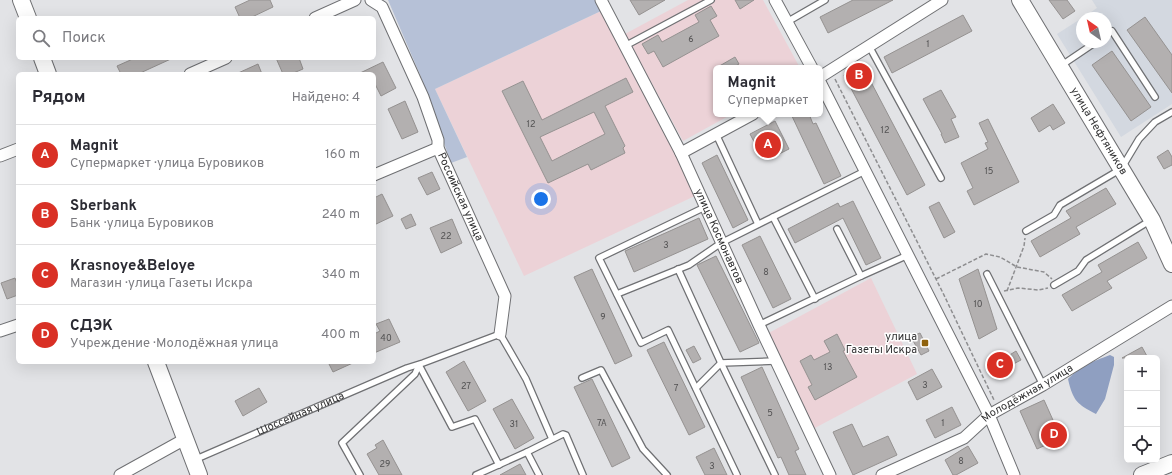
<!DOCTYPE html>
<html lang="ru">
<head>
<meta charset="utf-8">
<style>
  body { margin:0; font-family:Overpass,sans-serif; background:#f7f7f7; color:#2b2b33 }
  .controls { position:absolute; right:12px; bottom:12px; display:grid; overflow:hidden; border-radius:6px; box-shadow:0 4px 16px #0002 }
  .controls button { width:36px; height:36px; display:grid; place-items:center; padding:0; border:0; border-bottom:1px solid #e1e1e2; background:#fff; color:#2b2b33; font:20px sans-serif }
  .compass { position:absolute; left:1076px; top:12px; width:36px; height:36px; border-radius:50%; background:#fff; box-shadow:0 4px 16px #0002; rotate:326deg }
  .you { position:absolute; left:541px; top:199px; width:14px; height:14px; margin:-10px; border:3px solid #fff; border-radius:50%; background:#1a73e8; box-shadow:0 0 0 6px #1a73e833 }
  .badge { display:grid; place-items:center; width:26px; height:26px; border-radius:50%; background:#d93025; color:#fff; font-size:13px; font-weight:700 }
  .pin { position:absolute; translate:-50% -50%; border:2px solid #fff; box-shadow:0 1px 4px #0006 }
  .popup { position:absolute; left:713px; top:65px; width:110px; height:52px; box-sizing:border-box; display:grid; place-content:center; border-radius:6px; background:#fff; filter:drop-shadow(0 1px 3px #0005); font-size:13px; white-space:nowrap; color:#7c7c81 }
  .popup b { font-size:15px; color:#2b2b33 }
  .popup::after { content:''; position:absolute; left:50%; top:100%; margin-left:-8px; border:8px solid transparent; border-top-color:#fff }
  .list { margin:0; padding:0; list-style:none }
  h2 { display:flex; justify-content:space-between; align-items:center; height:52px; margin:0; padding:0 16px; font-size:17px }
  h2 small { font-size:13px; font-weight:400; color:#7c7c81 }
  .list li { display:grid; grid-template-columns:26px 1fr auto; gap:12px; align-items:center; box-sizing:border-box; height:60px; padding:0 16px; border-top:1px solid #e1e1e2 }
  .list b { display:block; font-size:15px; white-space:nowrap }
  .list p { margin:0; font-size:13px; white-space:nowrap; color:#7c7c81 }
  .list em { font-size:13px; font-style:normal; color:#7c7c81 }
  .icon { flex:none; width:22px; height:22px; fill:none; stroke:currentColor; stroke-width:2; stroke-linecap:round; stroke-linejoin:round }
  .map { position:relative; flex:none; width:1172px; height:475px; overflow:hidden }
  .search { position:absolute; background:#fff; box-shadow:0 4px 16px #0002; left:16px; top:16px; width:360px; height:44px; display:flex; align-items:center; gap:10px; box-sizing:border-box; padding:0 14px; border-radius:6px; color:#7c7c81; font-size:15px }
  .panel { position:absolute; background:#fff; box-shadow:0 4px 16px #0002; left:16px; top:72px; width:360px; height:292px; border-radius:6px }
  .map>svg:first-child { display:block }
  .built { fill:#d3d8e0 }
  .education { fill:#ecd2d7 }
  .green { fill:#b6c1d7 }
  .forest { fill:#8f9fc1 }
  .building { fill:#b3b0b0; stroke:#959291; fill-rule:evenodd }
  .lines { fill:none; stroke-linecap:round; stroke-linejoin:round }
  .lane-casing { stroke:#6f7073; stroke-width:8 }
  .street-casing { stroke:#6f7073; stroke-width:13 }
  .secondary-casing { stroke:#6f7073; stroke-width:18 }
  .path { stroke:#8e8e90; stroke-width:1.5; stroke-dasharray:4 2; stroke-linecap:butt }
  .lane { stroke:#fff; stroke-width:5.5 }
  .street { stroke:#fff; stroke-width:11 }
  .secondary { stroke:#fff; stroke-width:16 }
  .poi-dot { fill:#90620d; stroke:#fff; stroke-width:1.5 }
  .labels { text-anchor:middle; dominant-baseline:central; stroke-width:3; stroke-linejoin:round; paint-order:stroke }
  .number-label { font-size:9px; fill:#525152 }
  .street-label { font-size:11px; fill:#313132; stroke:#fff }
  .poi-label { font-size:11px; fill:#313132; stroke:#fff; text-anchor:end }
</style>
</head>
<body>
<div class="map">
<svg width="1172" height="475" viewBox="0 0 1172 475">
  <rect width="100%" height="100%" fill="#e2e3e6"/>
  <path class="built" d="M1092 0H1172V104L1121 137 1057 34 1082 18V42H1106V18H1082L1097 8Z"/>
  <g class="education">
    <path d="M688 0H763L800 68H716V114H732L683 141 625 34Z"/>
    <path d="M601 11 697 195 524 276 435 89Z"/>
    <path d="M871 278 917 374 811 430 765 335Z"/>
  </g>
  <path class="green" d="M388 0H596L601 11 435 89 467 157 451 163 421 77Z"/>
  <path class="forest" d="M1110 355 1114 357V365L1105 399 1096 414C1077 404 1073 401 1068 379 1082 365 1092 362 1110 355Z"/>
  <g class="building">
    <path d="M250 0H270L273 7 250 18H240L235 7Z"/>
    <path d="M630 0H665L639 15Z"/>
    <path d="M735 0H754L740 9Z"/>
    <path d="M853 0H893L828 33 820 17Z"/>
    <path d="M1049 0H1067L1075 11 1063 19Z"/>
    <path d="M711 6 717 16 710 20 719 36 663 67 654 51 648 54 642 44 658 35 662 42 699 22 695 15Z"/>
    <path d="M963 15 972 31 892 73 884 57Z"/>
    <path d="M1145 17 1172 55V93L1127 30Z"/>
    <path d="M1112 51 1151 107 1131 121 1092 65Z"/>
    <path d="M735 57 739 64 732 68H716Z"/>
    <path d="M135 58H173L138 74H121L117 66Z"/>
    <path d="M276 58H299L303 69 291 74H283Z"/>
    <path d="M383 62 396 88 381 96 374 82V74H358Z"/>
    <path d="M258 64 262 74H236Z"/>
    <path d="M862 65 925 185 907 195 844 75Z"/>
    <path d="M626 78 633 92 605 106 625 146 623 148 625 153 591 170 588 164 548 183 502 91 523 81 542 120ZM594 112 605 134 552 161 540 137Z"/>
    <path d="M941 90 956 117 951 119 959 137 945 143 941 134H942L923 99Z"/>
    <path d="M405 101 418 132 402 139 388 109Z"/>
    <path d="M1053 104 1065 123 1053 130 1050 125 1039 132 1031 118Z"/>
    <path d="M791 114H809L813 124 816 123 841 176 824 184Z"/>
    <path d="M988 119 1019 182 974 205 967 191 973 188 961 163 988 149 985 143 988 142 979 123Z"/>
    <path d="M775 121 789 149 779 154 777 150 762 157 750 134Z"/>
    <path d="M1168 150 1172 157V165L1164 169 1157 157Z"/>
    <path d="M717 155 748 220 733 228 702 163Z"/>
    <path d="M432 172 440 189 427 195 418 178Z"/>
    <path d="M1106 188 1116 204 1076 227 1080 234 1040 257 1031 241 1071 218 1066 211Z"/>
    <path d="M382 194 393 216 374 225V198Z"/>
    <path d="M853 201 881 258 866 265 843 218 795 243 788 229 838 203 840 207Z"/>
    <path d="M939 202 955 232 944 238 929 207Z"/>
    <path d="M411 214 416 225 406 229 401 219Z"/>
    <path d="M699 218 708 239 634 272 625 251Z"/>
    <path d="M452 219 462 243 441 253 430 228Z"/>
    <path d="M760 236 791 299 773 308 742 245Z"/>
    <path d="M1138 242 1147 258 1107 281 1112 288 1072 311 1062 295 1102 272 1098 265Z"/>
    <path d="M716 256 759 343 740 352 697 265Z"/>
    <path d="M592 269 632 356 615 364 574 277Z"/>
    <path d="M978 269 997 329 979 339 959 279Z"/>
    <path d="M15 278 18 286V295L7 299 1 283Z"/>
    <path d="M389 319 400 342 374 353V334L380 331 376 324Z"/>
    <path d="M920 333 929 351 921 355 911 337Z"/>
    <path d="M837 334 845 350 843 351 857 377 815 400 808 387 812 385 800 361 811 355 814 360 830 352 824 341Z"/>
    <path d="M664 342 705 427 689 435 647 350Z"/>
    <path d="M694 346 701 359 693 363 686 350Z"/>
    <path d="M1142 347 1148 358H1122Z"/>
    <path d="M1016 351 1021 360 996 373 989 361 1006 352 1008 356Z"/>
    <path d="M464 361 486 401 468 411 446 372Z"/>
    <path d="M328 362H355L333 372Z"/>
    <path d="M762 367 799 449 795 451 806 475H789L781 457 778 458 741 377Z"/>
    <path d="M932 369 942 387 917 400 908 382Z"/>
    <path d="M592 379 630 458 612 467 574 387Z"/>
    <path d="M259 388 267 402 243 416 235 401Z"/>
    <path d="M512 399 534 438 515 449 493 409Z"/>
    <path d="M1044 400 1061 438 1037 449 1020 411Z"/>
    <path d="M952 407 961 425 935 438 926 420Z"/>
    <path d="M852 424 863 447 888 436 897 455 853 475 833 432Z"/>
    <path d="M383 440 402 475H379L367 454 377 448 375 445Z"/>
    <path d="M968 446 978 463 956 475H953L945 460Z"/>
    <path d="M714 448 727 475H705L696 457Z"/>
    <path d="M520 464 526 475H500Z"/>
  </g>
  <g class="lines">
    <g class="lane-casing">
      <g id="lane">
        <path d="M787 22 825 0"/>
        <path d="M1106 35 1112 31 1155 97"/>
        <path d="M625 46 711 0"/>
        <path d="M869 46 941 178"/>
        <path d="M1062 65 1096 42"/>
        <path d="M716 134 758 224"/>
        <path d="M705 207 599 258 641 343 668 330 737 475"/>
        <path d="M773 217 815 299"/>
        <path d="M837 229 861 276"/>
        <path d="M1026 231 1054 215 1060 205 1121 169 1139 139 1155 122 1172 112"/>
        <path d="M678 269 721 363 775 475"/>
        <path d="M987 274 1043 385"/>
        <path d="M1054 285 1078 271 1086 260 1151 220"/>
        <path d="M617 294 689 265 721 243 865 171"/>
        <path d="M759 325 861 276 908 255"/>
        <path d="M582 378 601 370 643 449 667 475"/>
        <path d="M696 388 721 363 775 361"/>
        <path id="s1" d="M194 460 407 368 423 363 500 334 526 379 552 439"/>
        <path d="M360 475 342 443 415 374 419 365 452 427 475 419 499 465"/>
        <path d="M476 475 527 452"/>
        <path d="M539 475 527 452 563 434 566 435 583 475"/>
      </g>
    </g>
    <g class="street-casing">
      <g id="street">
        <path id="s2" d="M371 0 382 7 423 97 438 140V148L505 296 500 334"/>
        <path id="s3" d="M601 0 681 153 759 325 830 475"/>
        <path d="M775 0 812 68"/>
        <path d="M315 18 355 0"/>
        <path d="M190 74 226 58"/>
        <path d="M820 77 942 0"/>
        <path d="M820 82 989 415 1014 475"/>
        <path d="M681 153 753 114"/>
        <path d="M0 156 18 149"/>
        <path d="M374 175 438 148"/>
        <path d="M0 331 18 325"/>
        <path d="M120 475 185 439"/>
        <path id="s4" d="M882 475 964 438 989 415 1043 385 1172 306"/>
      </g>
    </g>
    <g class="secondary-casing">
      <g id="secondary">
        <path d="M21 0 28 18"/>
        <path id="s5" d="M1020 0 1152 220 1172 264"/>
        <path d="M42 58 48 74"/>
        <path d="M156 362 199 475"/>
        <path d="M1142 475 1172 463"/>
      </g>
    </g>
    <g class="path">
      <path d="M835 79 943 293 994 400"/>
      <path d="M936 279 986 254 1000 257 1017 267 1044 272 1052 279"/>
      <path d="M1004 291 1018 288 1038 290 1048 288"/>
      <path d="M1007 291 1024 246 1025 238"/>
    </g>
    <use href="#lane" class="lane"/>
    <use href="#street" class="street"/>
    <use href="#secondary" class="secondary"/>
  </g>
  <rect class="poi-dot" x="921" y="339" width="8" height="8" rx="2"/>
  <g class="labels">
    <g class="number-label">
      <text x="691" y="39">6</text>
      <text x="928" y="44">1</text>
      <text x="531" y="124">12</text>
      <text x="885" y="130">12</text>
      <text x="989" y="171">15</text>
      <text x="446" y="236">22</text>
      <text x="666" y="245">3</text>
      <text x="766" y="272">8</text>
      <text x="978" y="304">10</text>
      <text x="603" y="317">9</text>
      <text x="386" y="338">40</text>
      <text x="828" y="367">13</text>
      <text x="925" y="385">3</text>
      <text x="466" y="386">27</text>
      <text x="676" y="388">7</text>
      <text x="770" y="413">5</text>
      <text x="602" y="423">7А</text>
      <text x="943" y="423">1</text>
      <text x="514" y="424">31</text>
      <text x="961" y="461">8</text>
      <text x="385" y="464">29</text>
      <text x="712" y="466">3</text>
    </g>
    <g class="street-label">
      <text stroke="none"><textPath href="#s5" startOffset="153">улица Нефтяников</textPath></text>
      <text stroke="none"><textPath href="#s2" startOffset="219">Российская улица</textPath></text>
      <text stroke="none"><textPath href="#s3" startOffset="264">улица Космонавтов</textPath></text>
      <text stroke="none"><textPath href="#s4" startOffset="168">Молодёжная улица</textPath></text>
      <text stroke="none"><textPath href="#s1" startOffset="116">Шоссейная улица</textPath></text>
    </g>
    <g class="poi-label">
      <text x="917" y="337">улица<tspan x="917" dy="13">Газеты Искра</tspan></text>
    </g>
  </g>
</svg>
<div class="controls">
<button>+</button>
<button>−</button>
<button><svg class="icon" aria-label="locate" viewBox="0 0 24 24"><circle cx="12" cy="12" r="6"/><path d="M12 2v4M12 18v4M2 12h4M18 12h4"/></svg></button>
</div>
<svg class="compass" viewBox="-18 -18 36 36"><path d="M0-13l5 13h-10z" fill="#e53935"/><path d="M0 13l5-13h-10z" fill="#7c7c81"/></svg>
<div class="you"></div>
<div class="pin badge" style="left:768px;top:145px">A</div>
<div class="popup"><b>Magnit</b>Супермаркет</div>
<div class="pin badge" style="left:859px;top:76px">B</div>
<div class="pin badge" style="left:1000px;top:365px">C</div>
<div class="pin badge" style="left:1054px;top:435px">D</div>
<div class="search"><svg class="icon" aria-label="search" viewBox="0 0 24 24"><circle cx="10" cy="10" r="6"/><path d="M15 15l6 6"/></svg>Поиск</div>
<section class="panel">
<h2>Рядом<small>Найдено: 4</small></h2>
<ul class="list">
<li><span class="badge">A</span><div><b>Magnit</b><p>Супермаркет · улица Буровиков</p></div><em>160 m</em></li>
<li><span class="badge">B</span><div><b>Sberbank</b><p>Банк · улица Буровиков</p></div><em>240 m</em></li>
<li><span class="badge">C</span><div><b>Krasnoye&amp;Beloye</b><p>Магазин · улица Газеты Искра</p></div><em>340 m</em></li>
<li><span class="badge">D</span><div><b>СДЭК</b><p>Учреждение · Молодёжная улица</p></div><em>400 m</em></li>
</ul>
</section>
</div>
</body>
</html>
